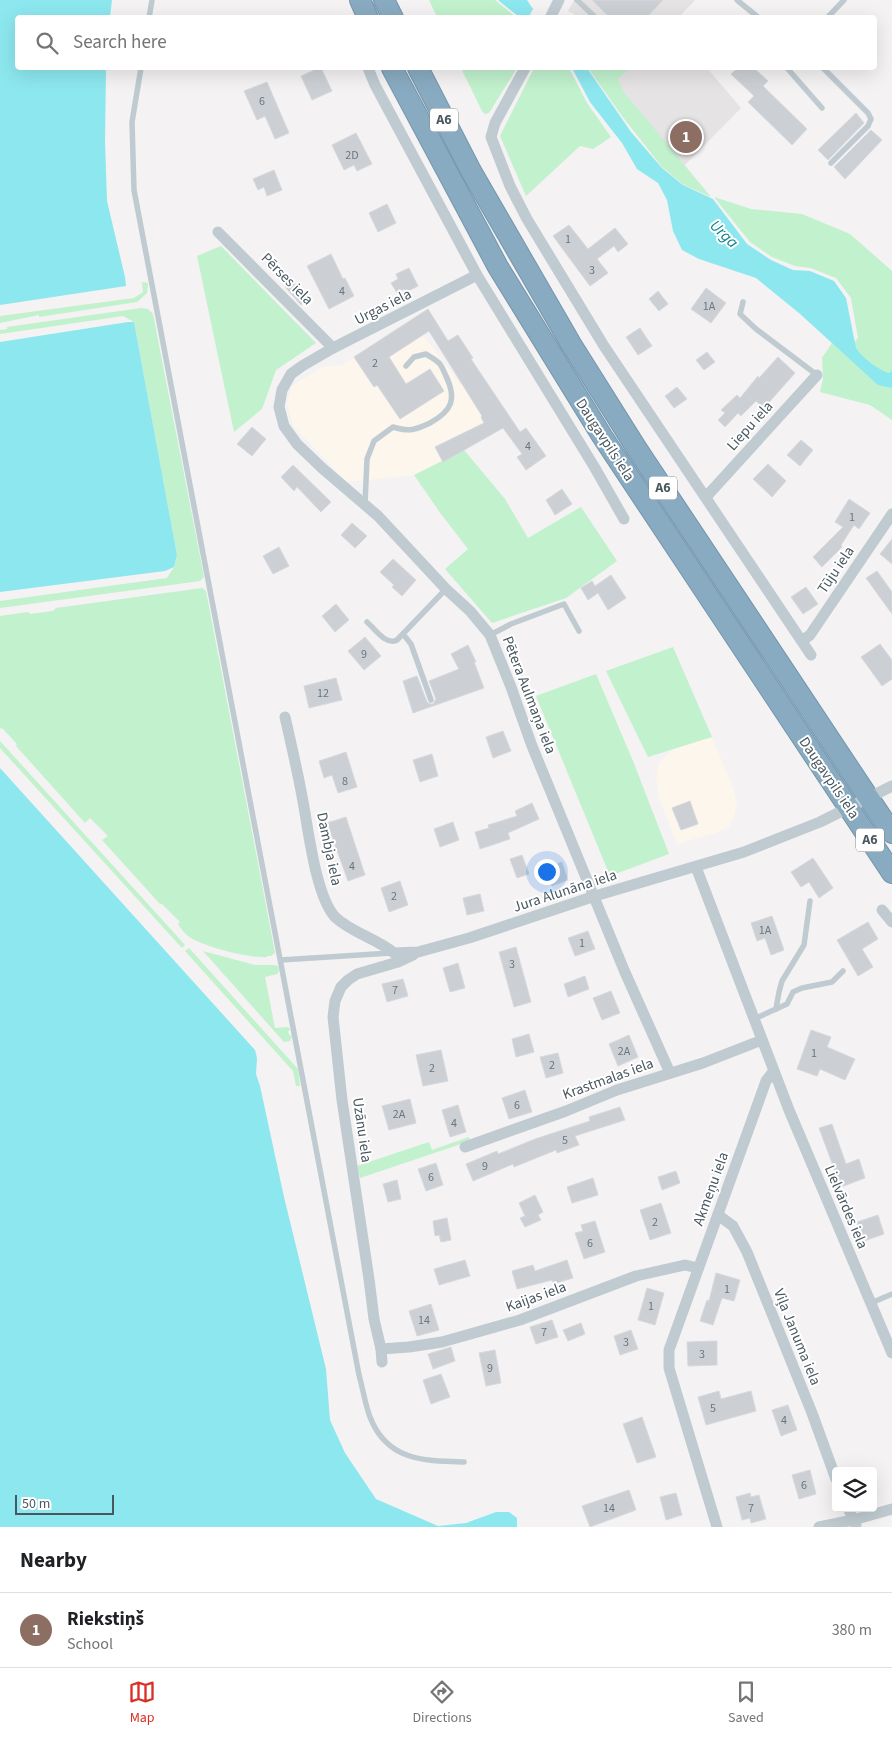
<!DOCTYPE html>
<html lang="en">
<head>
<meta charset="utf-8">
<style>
  body { margin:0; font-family:"Source Sans 3",sans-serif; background:#f6f6f6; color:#202124 }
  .controls { position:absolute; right:15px; bottom:15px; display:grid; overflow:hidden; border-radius:5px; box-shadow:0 5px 20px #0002 }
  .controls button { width:45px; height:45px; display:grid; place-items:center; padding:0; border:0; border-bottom:1px solid #e0e0e0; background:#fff; color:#202124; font:25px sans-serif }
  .scale { position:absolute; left:15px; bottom:12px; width:99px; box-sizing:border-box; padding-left:5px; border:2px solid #495860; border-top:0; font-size:14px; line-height:18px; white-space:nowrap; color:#495860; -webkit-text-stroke:4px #fff; paint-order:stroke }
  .you { position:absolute; left:546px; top:871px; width:18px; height:18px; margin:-12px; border:4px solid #fff; border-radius:50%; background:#1a73e8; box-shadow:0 0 0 8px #1a73e833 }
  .badge { display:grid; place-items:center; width:32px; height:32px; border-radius:50%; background:#d93025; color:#fff; font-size:16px; font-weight:700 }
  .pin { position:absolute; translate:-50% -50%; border:2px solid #fff; box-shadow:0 1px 5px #0006 }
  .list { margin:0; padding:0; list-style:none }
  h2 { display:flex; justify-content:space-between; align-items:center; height:65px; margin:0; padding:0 20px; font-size:21px }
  h2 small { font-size:16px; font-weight:400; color:#757577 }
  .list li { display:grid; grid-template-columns:32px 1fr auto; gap:15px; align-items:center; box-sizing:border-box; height:75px; padding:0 20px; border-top:1px solid #e0e0e0 }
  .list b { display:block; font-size:19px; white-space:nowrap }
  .list p { margin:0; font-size:16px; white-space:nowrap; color:#757577 }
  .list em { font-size:16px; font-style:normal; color:#757577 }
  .icon { flex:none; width:28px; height:28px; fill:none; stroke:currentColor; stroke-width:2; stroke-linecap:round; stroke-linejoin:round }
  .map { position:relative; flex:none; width:892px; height:1527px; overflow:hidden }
  .search { position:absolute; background:#fff; box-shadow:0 5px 20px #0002; left:15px; right:15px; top:15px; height:55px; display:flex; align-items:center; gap:12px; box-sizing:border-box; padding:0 18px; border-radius:5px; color:#757577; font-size:19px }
  .sheet { height:140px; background:#fff }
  nav { display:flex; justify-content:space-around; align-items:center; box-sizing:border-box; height:70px; border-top:1px solid #e0e0e0; background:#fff; font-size:14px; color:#757577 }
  nav a { display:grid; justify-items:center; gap:2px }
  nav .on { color:#d93025 }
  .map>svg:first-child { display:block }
  .commercial { fill:#fdf6ed }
  .education { fill:#e5e3e4 }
  .green { fill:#c1f1cd }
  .water { fill:#8de7ef }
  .building { fill:#ccd0d4; stroke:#d6d9dd }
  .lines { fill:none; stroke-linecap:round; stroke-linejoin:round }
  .highway-casing { stroke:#7496ad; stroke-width:22 }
  .lane { stroke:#bfcbd1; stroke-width:5.5 }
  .street { stroke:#bfcbd1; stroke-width:11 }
  .highway { stroke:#89abc1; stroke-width:20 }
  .labels { text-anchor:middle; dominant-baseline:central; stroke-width:4; stroke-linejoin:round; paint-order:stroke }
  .number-label { font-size:12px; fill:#6a767d }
  .shield { fill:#fff; stroke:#808a90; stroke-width:1 }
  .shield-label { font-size:14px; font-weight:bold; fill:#495860 }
  .street-label { font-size:15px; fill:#495860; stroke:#fff }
  .water-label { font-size:16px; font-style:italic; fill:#0b808a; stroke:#fff }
</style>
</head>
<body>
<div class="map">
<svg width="892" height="1527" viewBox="0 0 892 1527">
  <rect width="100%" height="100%" fill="#f4f2f2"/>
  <g class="commercial">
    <path d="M428 309 438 325 423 335 460 384 480 372 513 421 443 462 414 475 347 482 293 426 287 403 292 386 322 367 342 365Z"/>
    <path d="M712 737 734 790 737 804 734 817 729 827 715 833 677 844 660 801 656 779 659 763 673 749Z"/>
  </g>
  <g class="education">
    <path d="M574 0H695L679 17H579L568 11Z"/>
    <path d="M611 68H707L741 108 684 166 623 91Z"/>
  </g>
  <g class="green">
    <path d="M429 0H495L516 17H437Z"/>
    <path d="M461 68H517L489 113 485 114 482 111Z"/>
    <path d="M534 68H569L587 103 611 137 593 149 580 146 526 196 500 136Z"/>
    <path d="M588 68H629L618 79 623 91 711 197 684 185 662 167 622 116Z"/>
    <path d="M714 197 751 209 802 214 850 234 892 271V420L870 405 820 392 823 379 822 358 832 343 843 353 858 338 851 298 836 278 811 268 795 266 772 257 750 242Z"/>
    <path d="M221 246 316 343 276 370 262 409 234 432 197 256Z"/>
    <path d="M142 282 148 283 147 293 137 302 39 317V315L0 323V316L134 298 143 292Z"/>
    <path d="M141 308 148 309 153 314 204 577 200 581 0 608V601L167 578 174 567 177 555 134 322 123 316 0 334V330L7 329V327Z"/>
    <path d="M464 450 505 499 528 538 581 507 617 561 566 598 492 623 445 569 468 549 441 514 414 475Z"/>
    <path d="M202 588 206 591 275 953 271 956H267V957C251 959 201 946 188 936 184 933 181 928 178 924L180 922 162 904H160L102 840 108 836 90 818 85 823 16 746 17 744 3 729 0 728V616L28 612 30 614 53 611 56 608Z"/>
    <path d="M673 647 712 737 648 757 606 671Z"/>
    <path d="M596 674 633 761 669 854 610 876 536 696Z"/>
    <path d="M0 741 185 945 182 948 0 748Z"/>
    <path d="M189 948 298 1069 300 1086H296L293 1071 185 951Z"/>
    <path d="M203 951 255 965H274L278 966 279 971 277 974 265 977 275 1028 288 1027 291 1030 288 1031 289 1035 292 1036 290 1041 284 1042Z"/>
    <path d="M469 1137 470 1141 360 1178 357 1166 429 1142 432 1150Z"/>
  </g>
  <g class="water">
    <path d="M0 0H112L110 17 18 18V68H106L105 142 107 201 125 277 126 286 0 305Z"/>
    <path d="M498 0H527L533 9 529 16 519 17Z"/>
    <path d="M572 68H587L631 132 662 168 683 185 713 199 747 244 771 260 793 270 810 271 834 281 846 298 856 348C861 356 880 372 890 373L892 369V388L878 385 799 313 756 278 699 259 682 250 673 231 667 200 658 183 637 169 622 143 590 102Z"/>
    <path d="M128 322H134L177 555 174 567 165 571 0 592V342Z"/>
    <path d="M0 768 255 1050 257 1058 256 1074 260 1086 284 1197 326 1369 330 1420 345 1453 376 1499 438 1526 466 1523 496 1512H509L517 1518V1527H0Z"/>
  </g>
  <g class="building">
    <path d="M592 0H663L646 18H610Z"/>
    <path d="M319 68H321L332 91 312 100 301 76Z"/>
    <path d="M738 68H754L768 81 763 86 807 129 792 145 748 102 754 96 731 74Z"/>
    <path d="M267 82 289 133 275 139 265 116 257 120 244 91Z"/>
    <path d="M856 113 864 123 828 160 818 150Z"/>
    <path d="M871 130 882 140 845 179 834 167Z"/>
    <path d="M356 133 372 164 357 171 354 165 344 170 332 145Z"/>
    <path d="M274 170 282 190 267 196 264 187 258 190 253 179Z"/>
    <path d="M387 204 396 223 378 232 369 213Z"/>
    <path d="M569 225 588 249 615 228 628 244 618 252 614 246 597 259 608 273 590 286 553 236Z"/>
    <path d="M331 254 343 279 345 278 354 296 329 309 307 266Z"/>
    <path d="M409 268 418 286 406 292 404 289 397 293 391 283 398 279 396 274Z"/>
    <path d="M293 281 308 299 301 305 285 287Z"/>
    <path d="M706 288 726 303 711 323 691 309Z"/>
    <path d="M658 291 668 304 659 311 649 299Z"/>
    <path d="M428 309 448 341 458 335 473 358 471 359 520 432 526 428 546 456 526 470 517 457 522 454 503 428 443 462 435 447 484 423 481 417 482 416 429 331 389 357 406 384 430 369 444 391 400 419 377 385 374 387 354 357Z"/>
    <path d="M640 328 652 346 638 355 626 337Z"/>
    <path d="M707 352 715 362 704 370 696 360Z"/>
    <path d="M778 357 795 373 764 408 756 401 741 416 738 413 725 427 718 420 725 413 721 410 737 395 740 398 758 376 759 378Z"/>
    <path d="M677 387 687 399 674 408 665 396Z"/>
    <path d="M252 427 266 439 252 456 237 444Z"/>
    <path d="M801 440 813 450 800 466 787 455Z"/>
    <path d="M768 464 786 481 772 497 753 479Z"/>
    <path d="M293 465 331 502 321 512 297 487 294 491 281 477Z"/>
    <path d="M562 489 572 504 555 515 546 500Z"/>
    <path d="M849 499 870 513 859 529 854 525 841 545 842 547 822 567 813 557 843 527 835 522Z"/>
    <path d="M352 523 367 536 355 548 341 535Z"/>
    <path d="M892 539V564L880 554Z"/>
    <path d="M279 547 289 566 273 574 263 556Z"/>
    <path d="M393 559 416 580 402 596 392 587 394 585 380 572Z"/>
    <path d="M877 571 892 592V614L866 578Z"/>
    <path d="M611 575 626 598 608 610 598 593 588 600 581 588 592 581 595 586Z"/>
    <path d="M806 587 818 604 803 614 791 597Z"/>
    <path d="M336 604 349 620 335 632 322 616Z"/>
    <path d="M365 637 381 656 364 670 348 651Z"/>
    <path d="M880 644 892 660V679L882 686 861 657Z"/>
    <path d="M468 645 476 662H474L484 688 413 713 403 681 417 676 427 702 430 704H433L436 699 429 681 459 669 451 654Z"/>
    <path d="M336 678 342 700 309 708 304 686Z"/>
    <path d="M503 731 511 751 493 758 486 737Z"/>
    <path d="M346 752 357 787 338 793 332 775 324 778 319 761Z"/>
    <path d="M432 754 438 776 420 782 413 760Z"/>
    <path d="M690 801 698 824 681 830 672 808Z"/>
    <path d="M532 803 539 819 508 833 510 839 480 849 475 832 489 828 488 825 517 816 515 811Z"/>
    <path d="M346 817 365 875 348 881 327 823Z"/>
    <path d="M453 822 459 840 440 847 434 829Z"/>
    <path d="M522 855 529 874 517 878 510 859Z"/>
    <path d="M813 858 833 888 819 898 809 882 801 887 791 872Z"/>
    <path d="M562 862 568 880 552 886 545 868Z"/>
    <path d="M400 881 408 905 389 912 381 888Z"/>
    <path d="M480 894 484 911 467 915 463 898Z"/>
    <path d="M772 916 784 950 771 955 765 938 757 941 751 923Z"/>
    <path d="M868 922 878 939 862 949 873 967 858 976 837 940Z"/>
    <path d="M588 931 595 949 575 956 568 938Z"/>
    <path d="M516 947 531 1002 514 1007 499 952Z"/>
    <path d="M458 963 465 988 450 992 443 968Z"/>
    <path d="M585 976 589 989 568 997 564 984Z"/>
    <path d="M403 979 408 996 387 1002 382 984Z"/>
    <path d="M611 991 620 1013 602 1020 593 998Z"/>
    <path d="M811 1030 831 1037 827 1047 855 1059 845 1080 820 1069 817 1076 797 1069Z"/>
    <path d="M529 1034 534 1052 516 1057 512 1039Z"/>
    <path d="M629 1035 638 1057 618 1066 609 1044Z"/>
    <path d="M441 1050 448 1081 423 1086 416 1055Z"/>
    <path d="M558 1053 563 1073 546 1078 540 1057Z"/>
    <path d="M525 1090 532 1112 509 1119 502 1098Z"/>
    <path d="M410 1099 416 1123 389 1130 382 1106Z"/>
    <path d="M458 1105 466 1132 450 1137 442 1110Z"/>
    <path d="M620 1107 625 1120 575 1136 579 1145 557 1153 556 1150 514 1167 513 1164 473 1181 466 1164 497 1151 498 1154 535 1139 590 1121 589 1117Z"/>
    <path d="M832 1124 846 1164 859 1159 865 1178 841 1187 819 1128Z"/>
    <path d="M436 1163 443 1185 426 1191 418 1169Z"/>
    <path d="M676 1171 680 1183 662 1190 658 1177Z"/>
    <path d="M593 1178 598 1195 572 1203 567 1187Z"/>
    <path d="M397 1180 401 1199 388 1202 383 1184Z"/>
    <path d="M535 1195 543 1212 538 1215 541 1220 525 1227 520 1218 525 1216 519 1203Z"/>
    <path d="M661 1203 671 1233 650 1240 640 1210Z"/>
    <path d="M878 1215 884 1234 864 1241 857 1222Z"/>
    <path d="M447 1218 451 1240 441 1242 439 1235 435 1236 433 1221Z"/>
    <path d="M595 1221 605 1252 584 1259 575 1233 583 1231 581 1225Z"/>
    <path d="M465 1260 470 1276 439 1285 434 1269Z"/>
    <path d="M567 1260 573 1278 553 1284 552 1280 517 1289 512 1271 533 1265 535 1271Z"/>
    <path d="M716 1273 740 1280 734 1301 722 1298 713 1325 700 1321 707 1300 709 1301Z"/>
    <path d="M647 1288 664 1293 655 1325 638 1320Z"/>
    <path d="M431 1304 439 1330 417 1336 409 1311Z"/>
    <path d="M552 1320 558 1337 536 1344 530 1327Z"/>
    <path d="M581 1323 585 1334 568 1341 563 1330Z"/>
    <path d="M631 1330 638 1349 620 1355 614 1336Z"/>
    <path d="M717 1341V1365L688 1366 687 1342Z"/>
    <path d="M451 1347 455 1361 433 1369 428 1354Z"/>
    <path d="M495 1350 501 1383 486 1386 479 1353Z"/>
    <path d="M441 1374 450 1397 431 1404 423 1380Z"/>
    <path d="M719 1391 721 1399 751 1391 756 1411 706 1425 698 1397Z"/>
    <path d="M788 1405 797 1430 781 1436 772 1410Z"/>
    <path d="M642 1417 656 1457 637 1463 623 1424Z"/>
    <path d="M810 1470 816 1494 799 1499 792 1475Z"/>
    <path d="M629 1490 636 1510 590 1527 582 1506Z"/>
    <path d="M676 1493 682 1515 666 1520 660 1497Z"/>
    <path d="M750 1493 751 1497 759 1495 766 1519 751 1523 750 1518 742 1520 736 1497Z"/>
  </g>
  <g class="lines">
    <g class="highway-casing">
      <g id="highway">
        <path d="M360 0 368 18"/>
        <path d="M384 0 393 18"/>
        <path d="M392 68 498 267 602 436 892 873"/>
        <path d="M418 68 471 171 571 344 637 449 892 833"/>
      </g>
    </g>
    <g class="lane">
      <path d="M577 0 596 18"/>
      <path d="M737 0 759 18"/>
      <path d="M149 18 152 0"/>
      <path d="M827 18 844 0"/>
      <path d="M141 68 132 122 134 190 359 1375C363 1389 365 1404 370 1417 387 1461 424 1461 464 1462"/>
      <path d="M787 68 822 108"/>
      <path d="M823 68 868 113 871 119 868 126 831 163"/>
      <path d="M743 302 740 314 756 329 817 375"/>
      <path d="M365 504 367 459 374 441 393 427C410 432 415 430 430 423 452 411 457 399 446 376 444 372 442 366 439 363 435 359 430 357 426 354L414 357 406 366"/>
      <path d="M367 622C375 629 386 646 397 640L446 589"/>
      <path d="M403 634 411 644 431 700"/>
      <path d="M490 635 511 624 564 604 579 631"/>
      <path d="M281 960 391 953"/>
      <path d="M776 1009 779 992 782 981 804 945 810 901"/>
      <path d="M754 1019 787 1004 793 992 802 988 832 982 843 971"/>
      <path d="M871 1303 892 1294"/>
    </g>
    <g class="street">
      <path d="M550 18 559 0"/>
      <path d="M368 68 375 85 477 275 595 468 624 519"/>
      <path d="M525 68 495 123 491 137 510 186 527 219 604 346 811 655"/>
      <path d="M218 232 333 348"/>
      <path d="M477 275 333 348 302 366 291 374 282 390 279 407 284 426 297 444 322 468 378 516 446 589 470 611 490 635 511 687 532 746 624 970 670 1073"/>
      <path d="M706 497 817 375"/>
      <path d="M802 641 810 635 892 514"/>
      <path d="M285 717C291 743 297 769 302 796 308 826 315 895 335 917 352 933 376 938 394 953L418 952 469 938 595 896 744 852 820 822 892 786"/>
      <path d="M696 867 789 1110 892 1353"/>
      <path d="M882 910 892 922"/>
      <path d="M465 1147 566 1111 617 1090 703 1063 762 1040"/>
      <path d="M718 1215 733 1226 747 1252 812 1413 836 1479"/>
      <path d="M381 1349 409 1347 442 1342 520 1320 636 1276 685 1265 698 1268"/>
      <path d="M382 1362 381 1349 374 1319 369 1279 342 1100 333 1017 335 1001 341 987 348 980 357 974 398 962 413 955"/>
      <path d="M848 1508 856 1525"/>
      <path d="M717 1527 669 1368V1350L766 1081 773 1072"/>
      <path d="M819 1527 853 1520 892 1509"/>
    </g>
    <use href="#highway" class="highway"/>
  </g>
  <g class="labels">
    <g class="number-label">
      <text x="262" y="101">6</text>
      <text x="352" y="155">2D</text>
      <text x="568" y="239">1</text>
      <text x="592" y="270">3</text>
      <text x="342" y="291">4</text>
      <text x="709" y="306">1A</text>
      <text x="375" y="363">2</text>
      <text x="528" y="446">4</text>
      <text x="852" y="517">1</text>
      <text x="364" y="654">9</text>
      <text x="323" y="693">12</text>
      <text x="345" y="781">8</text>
      <text x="352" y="866">4</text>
      <text x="394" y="896">2</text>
      <text x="765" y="930">1A</text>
      <text x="582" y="943">1</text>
      <text x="512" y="964">3</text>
      <text x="395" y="990">7</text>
      <text x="624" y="1051">2A</text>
      <text x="814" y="1053">1</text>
      <text x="552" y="1065">2</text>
      <text x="432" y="1068">2</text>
      <text x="517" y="1105">6</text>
      <text x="399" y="1114">2A</text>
      <text x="454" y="1123">4</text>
      <text x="565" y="1140">5</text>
      <text x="485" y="1166">9</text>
      <text x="431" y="1177">6</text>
      <text x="655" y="1222">2</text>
      <text x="590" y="1243">6</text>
      <text x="727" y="1289">1</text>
      <text x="651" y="1306">1</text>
      <text x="424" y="1320">14</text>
      <text x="544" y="1332">7</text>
      <text x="626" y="1342">3</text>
      <text x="702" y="1354">3</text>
      <text x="490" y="1368">9</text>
      <text x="713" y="1408">5</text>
      <text x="784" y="1420">4</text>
      <text x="804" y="1485">6</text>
      <text x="609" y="1508">14</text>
      <text x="751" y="1508">7</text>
    </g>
    <g class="shield">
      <rect x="430" y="108.5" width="28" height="23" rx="4"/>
      <rect x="649" y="476.5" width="28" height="23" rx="4"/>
      <rect x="856" y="828.5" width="28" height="23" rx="4"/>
    </g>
    <g class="shield-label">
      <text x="444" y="120">A6</text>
      <text x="663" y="488">A6</text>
      <text x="870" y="840">A6</text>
    </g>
    <g class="street-label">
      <text transform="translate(287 279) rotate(45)">Pērses iela</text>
      <text transform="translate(383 307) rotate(-27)">Urgas iela</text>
      <text transform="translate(750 426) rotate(-48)">Liepu iela</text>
      <text transform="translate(605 440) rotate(57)">Daugavpils iela</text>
      <text transform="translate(836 570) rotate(-56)">Tūju iela</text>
      <text transform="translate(529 695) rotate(69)">Pētera Aulmaņa iela</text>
      <text transform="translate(829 778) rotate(56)">Daugavpils iela</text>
      <text transform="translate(329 849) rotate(78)">Dambja iela</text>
      <text transform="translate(565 891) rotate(-18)">Jura Alunāna iela</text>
      <text transform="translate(608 1079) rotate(-20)">Krastmalas iela</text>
      <text transform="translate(362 1130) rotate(82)">Uzānu iela</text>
      <text transform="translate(711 1189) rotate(-70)">Akmeņu iela</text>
      <text transform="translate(846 1207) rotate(67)">Lielvārdes iela</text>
      <text transform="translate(536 1297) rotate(-20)">Kaijas iela</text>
      <text transform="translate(797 1337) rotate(68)">Viļa Januma iela</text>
    </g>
    <g class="water-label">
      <text transform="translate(724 234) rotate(44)">Urga</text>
    </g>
  </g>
</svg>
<div class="controls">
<button><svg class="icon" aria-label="layers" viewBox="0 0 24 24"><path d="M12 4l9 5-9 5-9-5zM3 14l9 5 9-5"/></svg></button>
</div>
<div class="scale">50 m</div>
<div class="you"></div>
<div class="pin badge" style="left:686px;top:137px;background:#8d6e63">1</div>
<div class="search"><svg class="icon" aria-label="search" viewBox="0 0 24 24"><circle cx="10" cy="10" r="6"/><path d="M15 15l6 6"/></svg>Search here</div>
</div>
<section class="sheet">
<h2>Nearby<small></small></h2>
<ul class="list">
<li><span class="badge" style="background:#8d6e63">1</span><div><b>Riekstiņš</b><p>School</p></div><em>380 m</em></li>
</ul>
</section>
<nav>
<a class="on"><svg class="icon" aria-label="map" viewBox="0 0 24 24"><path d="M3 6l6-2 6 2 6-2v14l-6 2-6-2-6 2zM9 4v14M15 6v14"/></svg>Map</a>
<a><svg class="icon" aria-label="directions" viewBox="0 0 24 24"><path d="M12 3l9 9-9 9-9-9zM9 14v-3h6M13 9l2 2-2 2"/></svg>Directions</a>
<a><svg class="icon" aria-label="saved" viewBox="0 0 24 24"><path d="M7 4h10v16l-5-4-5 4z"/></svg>Saved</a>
</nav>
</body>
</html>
